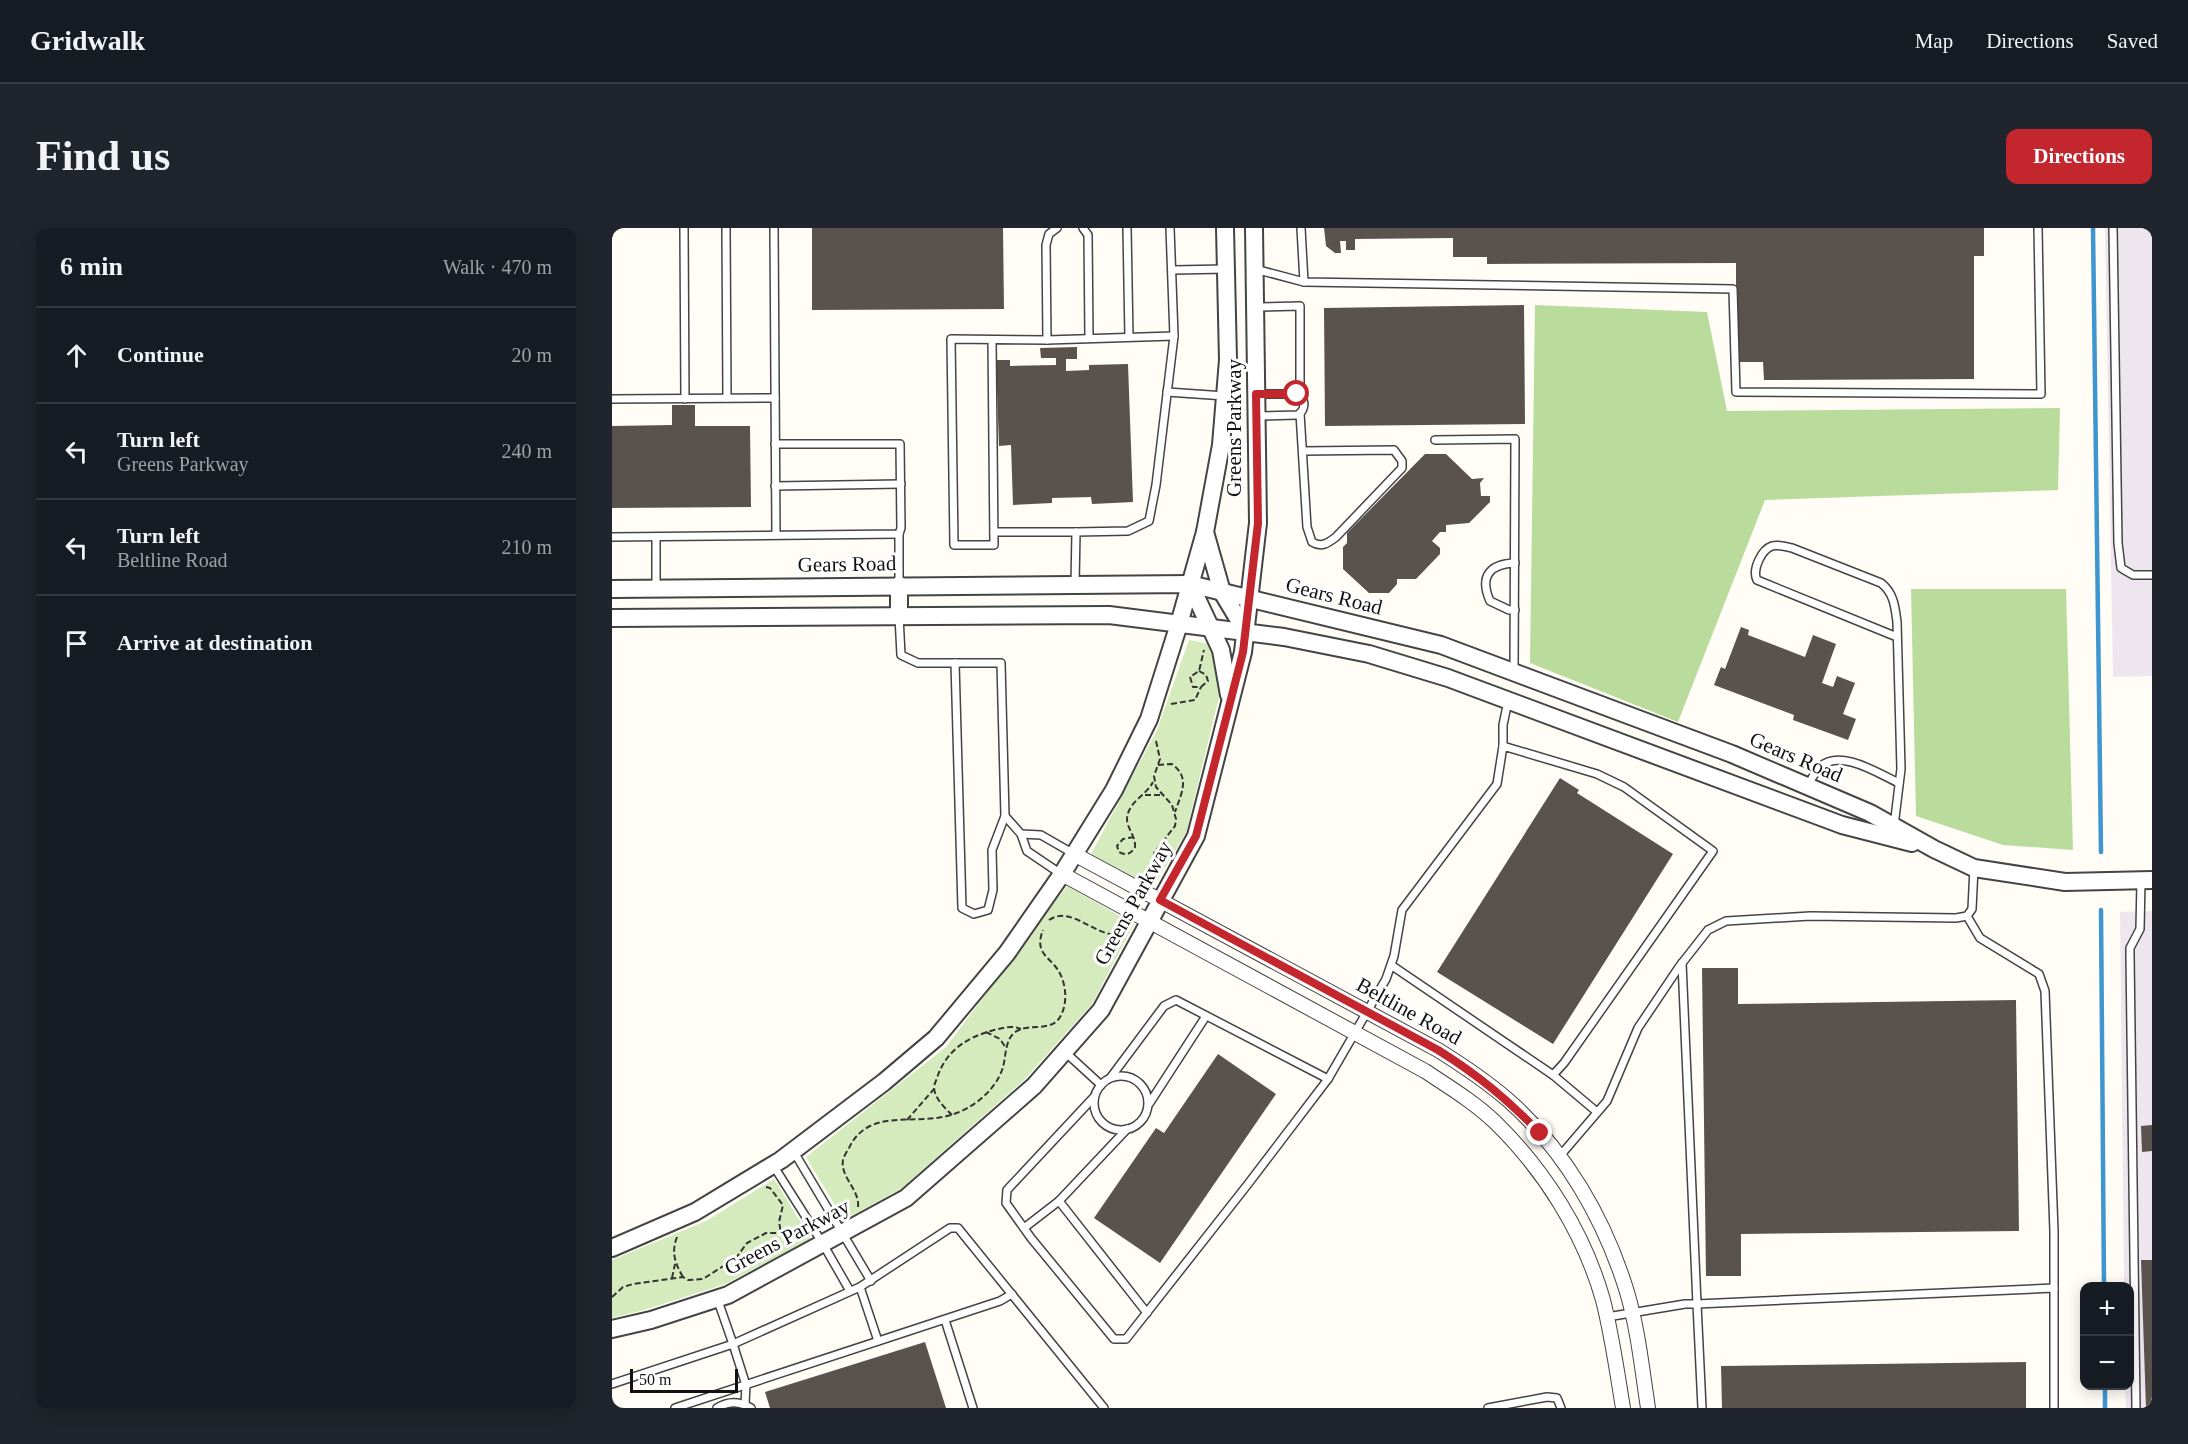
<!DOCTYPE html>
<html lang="en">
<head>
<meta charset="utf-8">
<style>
  body { margin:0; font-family:"Times New Roman",serif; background:#20242c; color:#f1f3f6 }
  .controls { position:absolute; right:18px; bottom:18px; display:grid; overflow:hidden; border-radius:12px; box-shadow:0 3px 15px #0003 }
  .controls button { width:54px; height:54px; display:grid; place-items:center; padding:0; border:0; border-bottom:2px solid #363941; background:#171b24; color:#f1f3f6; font:30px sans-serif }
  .scale { position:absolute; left:18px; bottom:15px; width:108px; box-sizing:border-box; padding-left:6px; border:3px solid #111; border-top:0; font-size:16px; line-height:21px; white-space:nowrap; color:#111; -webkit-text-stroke:4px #fff; paint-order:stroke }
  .stop { position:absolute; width:18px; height:18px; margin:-14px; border:4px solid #c4262e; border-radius:50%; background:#fff }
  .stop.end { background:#c4262e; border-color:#fff; box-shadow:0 2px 6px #0008 }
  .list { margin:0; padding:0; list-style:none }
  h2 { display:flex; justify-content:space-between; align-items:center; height:78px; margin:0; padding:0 24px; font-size:26px }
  h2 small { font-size:20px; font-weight:400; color:#9ea1a6 }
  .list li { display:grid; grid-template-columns:39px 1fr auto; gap:18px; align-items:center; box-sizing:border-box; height:96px; padding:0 24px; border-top:2px solid #363941 }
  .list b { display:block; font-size:22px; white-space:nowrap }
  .list p { margin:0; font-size:20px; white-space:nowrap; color:#9ea1a6 }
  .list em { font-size:20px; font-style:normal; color:#9ea1a6 }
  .icon { flex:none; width:33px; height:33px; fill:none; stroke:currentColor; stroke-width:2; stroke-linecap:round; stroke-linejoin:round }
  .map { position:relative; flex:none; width:1540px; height:1180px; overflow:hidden; border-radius:12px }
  header { display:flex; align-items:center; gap:36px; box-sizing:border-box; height:84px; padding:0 30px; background:#171b24; border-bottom:2px solid #363941 }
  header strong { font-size:28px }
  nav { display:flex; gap:33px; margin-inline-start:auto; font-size:21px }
  .intro { display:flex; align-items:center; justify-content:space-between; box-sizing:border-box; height:144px; padding:0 36px }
  h1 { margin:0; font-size:42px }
  .button { padding:15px 27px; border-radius:12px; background:#c4262e; color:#fff; font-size:21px; font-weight:700 }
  main { display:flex; gap:36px; padding:0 36px }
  aside { flex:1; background:#171b24; border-radius:12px; box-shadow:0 3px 15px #0003 }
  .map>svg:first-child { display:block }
  .industrial { fill:#eee6ef }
  .green { fill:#d5ebbd }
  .forest { fill:#b9dc9c }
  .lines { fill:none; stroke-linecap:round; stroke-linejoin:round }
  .stream { stroke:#3f96cf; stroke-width:4.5 }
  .building { fill:#5a524d }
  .service-casing { stroke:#444; stroke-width:10 }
  .minor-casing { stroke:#444; stroke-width:16 }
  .tertiary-casing { stroke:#444; stroke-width:20 }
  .path { stroke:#333; stroke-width:2; stroke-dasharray:6 3; stroke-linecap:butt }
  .service { stroke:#fff; stroke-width:7 }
  .minor { stroke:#fff; stroke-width:14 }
  .tertiary { stroke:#fff; stroke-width:16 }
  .route { stroke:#c4262e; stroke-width:8 }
  .labels { text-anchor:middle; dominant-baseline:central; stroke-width:6; stroke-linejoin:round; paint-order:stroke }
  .street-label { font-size:21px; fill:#111; stroke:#fff }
</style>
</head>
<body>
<header>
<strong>Gridwalk</strong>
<nav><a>Map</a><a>Directions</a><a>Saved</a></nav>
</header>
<div class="intro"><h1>Find us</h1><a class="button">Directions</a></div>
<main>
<aside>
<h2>6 min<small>Walk · 470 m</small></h2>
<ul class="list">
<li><svg class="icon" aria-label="ahead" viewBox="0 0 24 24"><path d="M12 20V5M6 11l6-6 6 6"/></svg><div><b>Continue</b></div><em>20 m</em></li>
<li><svg class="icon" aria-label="left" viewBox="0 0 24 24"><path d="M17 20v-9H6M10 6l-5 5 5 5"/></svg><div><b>Turn left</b><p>Greens Parkway</p></div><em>240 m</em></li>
<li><svg class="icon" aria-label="left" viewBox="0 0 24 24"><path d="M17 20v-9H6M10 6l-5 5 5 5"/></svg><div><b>Turn left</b><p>Beltline Road</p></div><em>210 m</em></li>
<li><svg class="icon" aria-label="arrive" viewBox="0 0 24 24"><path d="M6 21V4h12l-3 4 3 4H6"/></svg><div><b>Arrive at destination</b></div></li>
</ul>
</aside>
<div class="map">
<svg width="1540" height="1180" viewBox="0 0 1540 1180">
  <rect width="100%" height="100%" fill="#fffdf5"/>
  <g class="industrial">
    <path d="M1493 0H1540V448L1501 449Z"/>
    <path d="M1540 683V1180H1514L1513 1158H1518V1058H1512L1508 684Z"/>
  </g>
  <g class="green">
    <path d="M577 412 599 416 609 461 574 605 541 659 479 626 545 502Z"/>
    <path d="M455 658 522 696 480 776 412 852 290 960 232 992 194 929 334 819Z"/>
    <path d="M162 951 199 1011 113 1056 32 1082 0 1090V1032L94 993Z"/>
  </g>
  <g class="forest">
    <path d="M923 77 1095 84 1115 183 1448 180 1446 262 1153 272 1066 494 918 435Z"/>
    <path d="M1299 361H1454L1461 622 1391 617 1304 588Z"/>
  </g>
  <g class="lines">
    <g class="stream">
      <path d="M1481 0 1489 624"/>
      <path d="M1489 682 1492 1058"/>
      <path d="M1493 1158V1180"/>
    </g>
  </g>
  <g class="building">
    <path d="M200 0H391L392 81 200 82Z"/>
    <path d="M712 0H1372V28H1362V151L1152 152 1151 134H1124V35L875 36V29H841V10L743 11V22H734V13H728L729 25H723L714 18Z"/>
    <path d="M912 77 913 196 713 198 712 80Z"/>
    <path d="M465 119V131H454V143L477 142V137L516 136 521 274 480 276 479 269 440 270V275L401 277 399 217 387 218 384 132H398V138L444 137V130H429L428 120Z"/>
    <path d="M60 177H83V198H138L139 279 0 280V198L60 197Z"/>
    <path d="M813 226H834L860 251 872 250 868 255 869 268H878V274L857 295 834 297V304H828L820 313 828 320V326L804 351H785V356L777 365H757L731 341V319L735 315V305Z"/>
    <path d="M1129 399 1137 402 1136 407 1193 429 1201 407 1224 416 1210 455 1221 459 1225 448 1243 455 1231 486 1244 491 1236 512 1181 492 1182 487 1102 457 1109 439 1113 441Z"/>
    <path d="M948 550 967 562 965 565 1061 626 941 816 825 744Z"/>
    <path d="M1090 740H1126V776L1404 772 1407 1003 1129 1006V1048H1094Z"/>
    <path d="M606 826 664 866 548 1035 482 990 544 900 552 905Z"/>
    <path d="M1540 897V923L1530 924 1529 898Z"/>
    <path d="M1529 1032H1540V1180H1534Z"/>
    <path d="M313 1114 334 1180H158L153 1164Z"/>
    <path d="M1414 1134V1180H1110L1109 1138Z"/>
  </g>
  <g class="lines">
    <g class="service-casing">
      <g id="service">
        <path d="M72 0 73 171"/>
        <path d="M114 0 115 170"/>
        <path d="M162 0 164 307"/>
        <path d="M445 0 437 6 434 17 435 112 562 108"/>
        <path d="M471 0 476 7 477 110"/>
        <path d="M515 0 517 109"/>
        <path d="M689 0 692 54"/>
        <path d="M1501 0 1506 315 1509 340 1521 347H1540"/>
        <path d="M643 41 692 54 1121 61 1124 164 1429 166 1426 0"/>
        <path d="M561 42 615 41"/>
        <path d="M644 79 688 78V167"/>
        <path d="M380 112 382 317H342L339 111 435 112"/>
        <path d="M555 164 613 168"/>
        <path d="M644 166H685C694 170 694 181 686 187L645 188"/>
        <path d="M0 171 163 170"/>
        <path d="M688 185 695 299 700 314C710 320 716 315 724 309L790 240V233L782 222 691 223"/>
        <path d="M823 212 903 211 902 443"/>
        <path d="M163 258 289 256"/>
        <path d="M382 304H464"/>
        <path d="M287 306V357"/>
        <path d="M0 309 287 306 289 300 288 216H163"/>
        <path d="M44 309V360"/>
        <path d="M903 335C878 336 867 348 878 373L897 382H903"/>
        <path d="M463 356 464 304 516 303 537 293 544 257 562 108 558 0"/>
        <path d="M287 388 289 427 306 435H389L393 588 409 606 415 623 449 646"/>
        <path d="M343 435 350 680 362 686 376 682 381 662 380 622 393 588"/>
        <path d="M891 518V497L896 473"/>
        <path d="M1196 558C1199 552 1203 543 1208 539 1228 520 1267 546 1287 555"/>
        <path d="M1282 598 1289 541 1285 394C1283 379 1282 365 1269 355L1180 320C1174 319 1167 316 1160 318 1149 322 1140 342 1145 352L1285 409"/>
        <path d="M409 606 429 607 462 626"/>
        <path d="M1355 688 1368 710 1427 746 1433 763 1442 1003V1180"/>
        <path d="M1070 735 1085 1076 1442 1060"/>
        <path d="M452 823 489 857"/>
        <path d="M941 847 985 884"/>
        <circle cx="509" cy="875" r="27"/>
        <path d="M499 849 552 778 564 772 716 851"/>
        <path d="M482 869 395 962 394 975 419 1010 502 1111H514L636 956 716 851 774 751 782 728 790 682 885 556 891 518 985 546 1012 559 1101 623 952 835 941 847 779 737"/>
        <path d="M537 876 594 788"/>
        <path d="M182 924 259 1053"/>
        <path d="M947 929 995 873 1026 800 1067 739 1096 702 1114 693 1198 688 1344 690 1355 688 1360 681 1362 640"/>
        <path d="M161 937 211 1016 238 1063"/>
        <path d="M447 973 535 1085"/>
        <path d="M412 1000 447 973 515 901"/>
        <path d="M248 1059 266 1113"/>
        <path d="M105 1070 121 1116 248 1059 338 1000H346L492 1180"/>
        <path d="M995 1089 1073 1076H1085L1090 1180"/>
        <path d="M333 1092 361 1180"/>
        <path d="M0 1156 121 1116 134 1157 133 1176"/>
        <path d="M63 1180 388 1073 400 1066"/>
        <path d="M105 1180C116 1173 127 1173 139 1180"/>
        <path d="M876 1180 935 1169 945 1170 949 1180"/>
        <path d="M1524 1180 1518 727V720L1528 701 1529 653"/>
      </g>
    </g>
    <g class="minor-casing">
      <g id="minor">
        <path d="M462 626 826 822C850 837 874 853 896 872 953 922 993 992 1015 1064 1026 1101 1030 1141 1036 1180"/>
        <path d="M450 646 813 843C837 859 862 874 883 894 933 943 972 1005 991 1072 1000 1107 1005 1144 1011 1180"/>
      </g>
    </g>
    <g class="tertiary-casing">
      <g id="tertiary">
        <path d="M593 304 610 364 634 404"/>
        <path d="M578 356 609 422 617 467"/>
        <path d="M287 357V388"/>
        <path d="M0 361 578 356 829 417 1120 526 1258 585 1322 621 1362 640 1453 654 1540 652"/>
        <path d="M0 390 497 387 672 409 757 426 836 450 1230 597 1300 615"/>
        <path d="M0 1020 83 984 169 932 272 854 324 810 395 725 450 646 502 562 537 491 567 396 593 304 609 217 616 132 613 0"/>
        <path d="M0 1101 39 1092 116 1067 294 970 422 858 489 782 584 608 631 424 646 295 642 0"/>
      </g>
    </g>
    <g class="path">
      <path d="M587 443 594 447 596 453 589 459H581L578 449 587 443 592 422"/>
      <path d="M559 476 583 472 589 459"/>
      <path d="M544 513 548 531 542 548 544 559 560 577 564 591 563 598 542 625 544 647"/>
      <path d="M546 537 560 536C579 550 569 566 563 584"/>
      <path d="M533 567H551"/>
      <path d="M522 609 511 611 505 618 507 624C514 628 519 626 523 619 524 609 516 602 515 592 515 574 534 568 541 554"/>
      <path d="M437 692C460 676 485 712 513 707"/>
      <path d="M374 804 388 811 394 820"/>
      <path d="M340 887C333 880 323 871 322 860 322 856 325 851 326 847 336 821 356 809 382 802 391 800 400 797 409 801"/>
      <path d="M295 892 322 861"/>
      <path d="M154 959 158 960 171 977 167 994 169 1005"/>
      <path d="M246 979C248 962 228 949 231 932 232 928 235 923 237 920 256 880 300 897 335 888 348 885 361 878 371 869 380 861 388 850 391 839 394 828 393 813 402 805 415 794 439 805 448 789 457 774 454 751 443 738 438 732 431 727 429 720 427 714 429 707 431 702"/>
      <path d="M65 1009C59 1025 63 1035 71 1049"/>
      <path d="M60 1050 63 1036"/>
      <path d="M0 1069 11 1059 21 1056 71 1049 76 1052 91 1051 124 1030 135 1015 154 1005H169L182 1014"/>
    </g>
    <use href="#service" class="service"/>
    <use href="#minor" class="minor"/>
    <use href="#tertiary" class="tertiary"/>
  </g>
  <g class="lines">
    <path class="route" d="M685 166H644L646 295 631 424 584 608 548 672 826 822C866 847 895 871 928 905"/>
  </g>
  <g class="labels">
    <g class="street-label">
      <text transform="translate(622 200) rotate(-90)">Greens Parkway</text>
      <text transform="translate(235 336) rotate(-1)">Gears Road</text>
      <text transform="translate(722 368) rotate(14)">Gears Road</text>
      <text transform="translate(1184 529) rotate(23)">Gears Road</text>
      <text transform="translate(521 675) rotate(-61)">Greens Parkway</text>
      <text transform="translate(797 783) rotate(29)">Beltline Road</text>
      <text transform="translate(175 1009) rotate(-28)">Greens Parkway</text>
    </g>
  </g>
</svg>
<div class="controls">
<button>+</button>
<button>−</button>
</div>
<div class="scale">50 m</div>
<div class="stop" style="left:685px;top:166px"></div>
<div class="stop end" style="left:928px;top:905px"></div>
</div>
</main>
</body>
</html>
